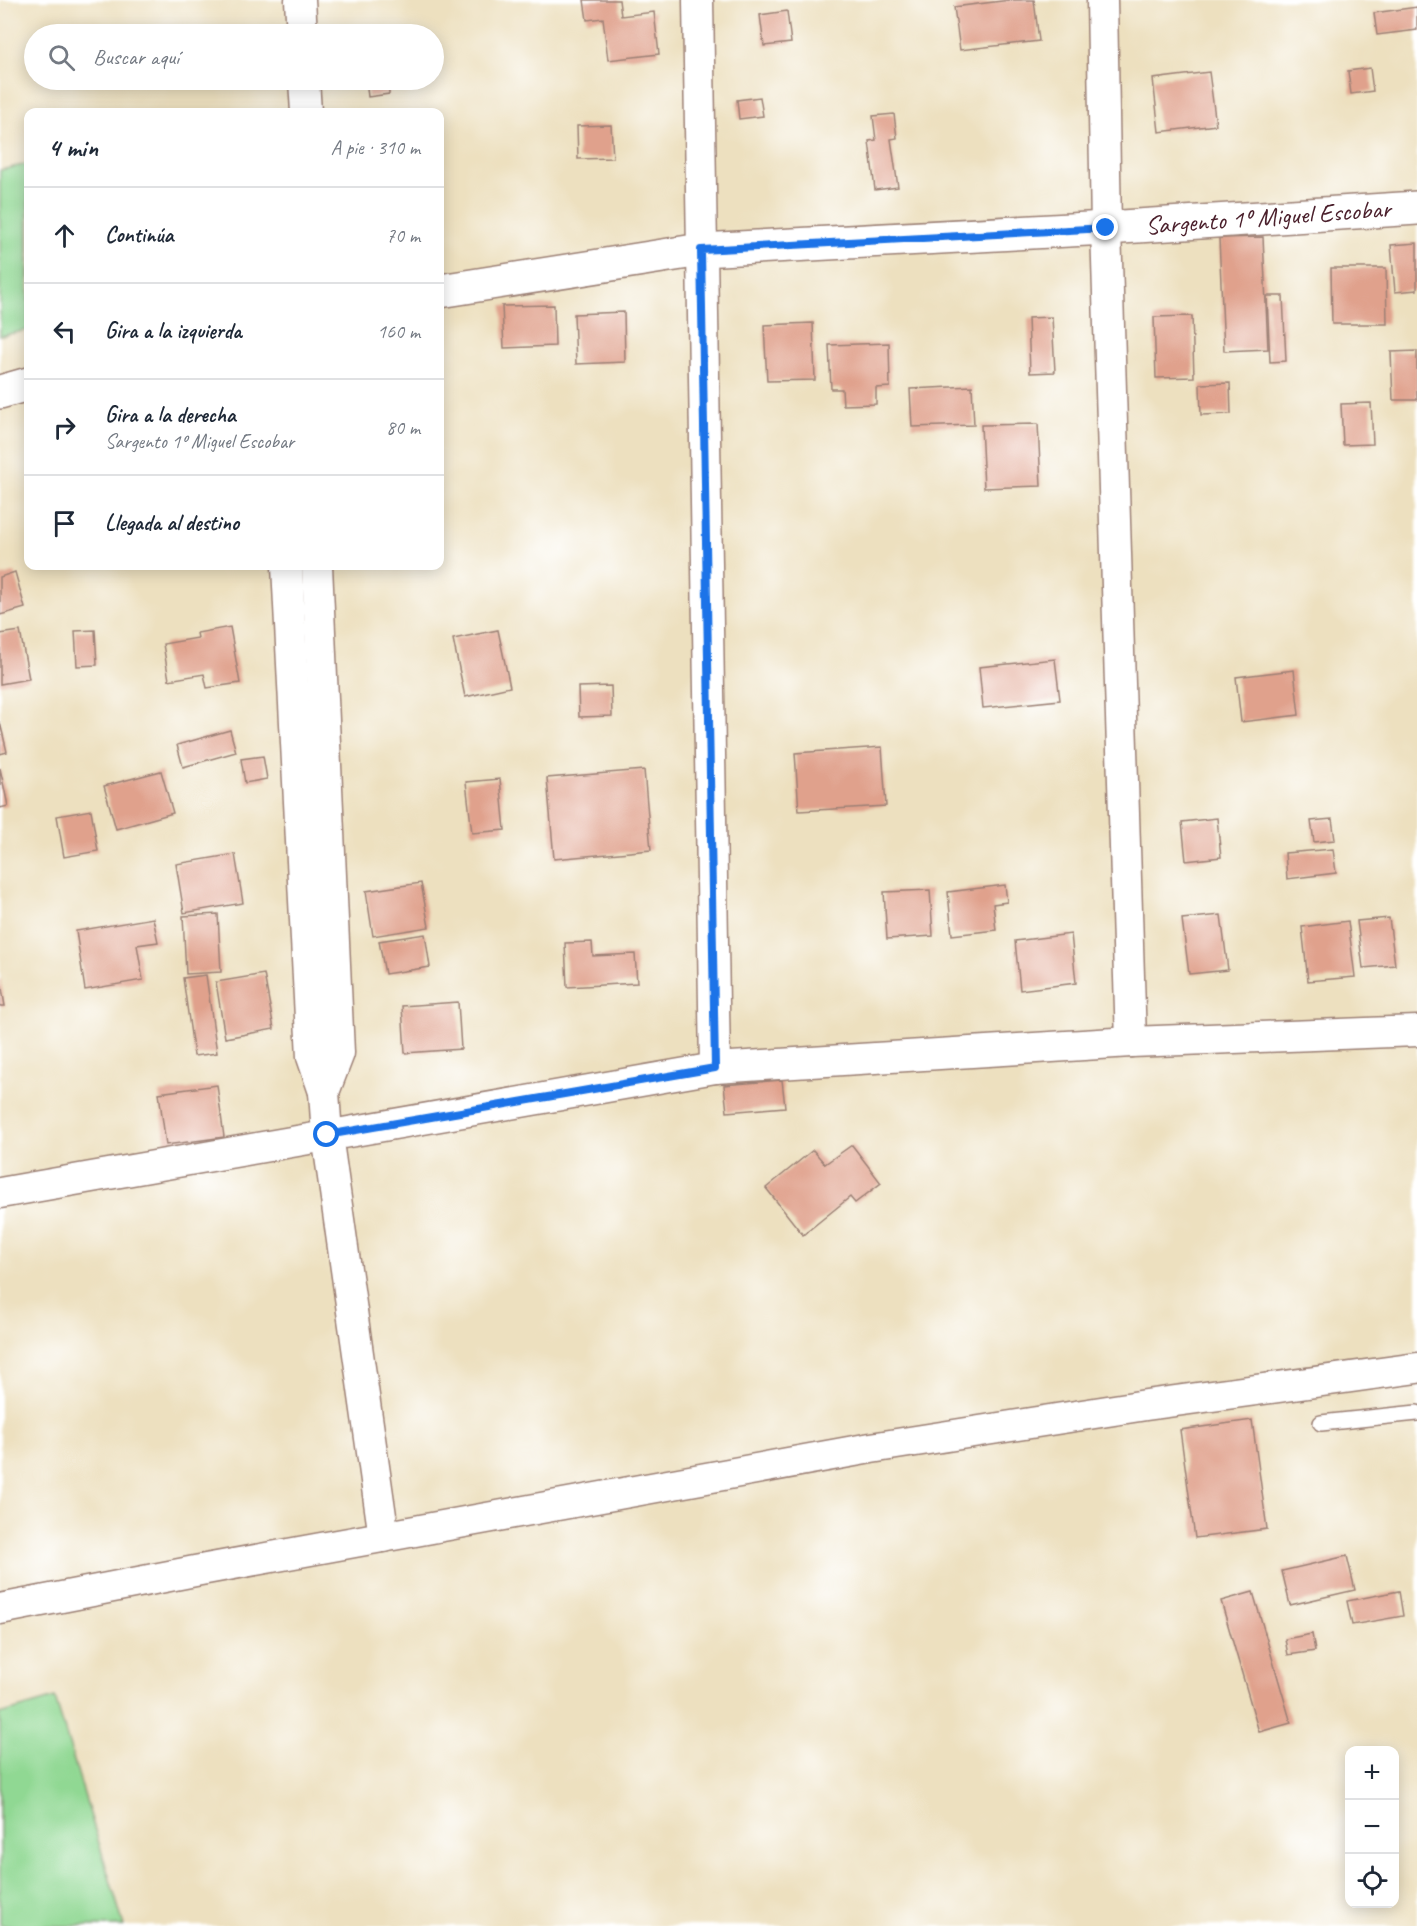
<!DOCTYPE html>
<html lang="es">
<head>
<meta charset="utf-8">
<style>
  body { margin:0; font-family:Caveat,sans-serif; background:#f2f2f3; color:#1f2937 }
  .controls { position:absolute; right:18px; bottom:18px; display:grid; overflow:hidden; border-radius:12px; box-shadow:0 3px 15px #0003 }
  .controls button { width:54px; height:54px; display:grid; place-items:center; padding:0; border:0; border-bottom:2px solid #e0e1e3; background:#fff; color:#1f2937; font:30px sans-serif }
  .stop { position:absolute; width:18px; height:18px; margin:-14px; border:4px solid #1a73e8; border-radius:50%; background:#fff }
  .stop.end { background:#1a73e8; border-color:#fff; box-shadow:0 2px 6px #0008 }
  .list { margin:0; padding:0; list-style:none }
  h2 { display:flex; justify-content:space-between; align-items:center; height:78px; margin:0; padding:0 24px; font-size:26px }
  h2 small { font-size:20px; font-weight:400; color:#747a83 }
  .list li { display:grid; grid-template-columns:39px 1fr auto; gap:18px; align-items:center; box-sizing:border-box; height:96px; padding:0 24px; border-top:2px solid #e0e1e3 }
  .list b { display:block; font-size:22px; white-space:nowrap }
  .list p { margin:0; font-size:20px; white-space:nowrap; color:#747a83 }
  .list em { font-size:20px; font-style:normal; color:#747a83 }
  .icon { flex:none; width:33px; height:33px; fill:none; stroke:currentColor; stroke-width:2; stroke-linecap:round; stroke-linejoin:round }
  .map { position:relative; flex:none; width:1417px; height:1926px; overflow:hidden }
  .search { position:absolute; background:#fff; box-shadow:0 3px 15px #0003; left:24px; top:24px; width:420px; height:66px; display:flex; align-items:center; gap:15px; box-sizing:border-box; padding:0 21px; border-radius:33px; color:#747a83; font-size:22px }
  .panel { position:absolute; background:#fff; box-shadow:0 3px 15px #0003; left:24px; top:108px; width:420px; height:462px; border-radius:12px }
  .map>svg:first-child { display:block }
  .green { fill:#90d893; stroke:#6d7c5f; stroke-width:1.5 }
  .building { fill:#e0a18c }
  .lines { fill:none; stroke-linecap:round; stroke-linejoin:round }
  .service-casing { stroke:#9c8075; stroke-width:18 }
  .minor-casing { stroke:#9c8075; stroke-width:33 }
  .tertiary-casing { stroke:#9c8075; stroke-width:36 }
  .service { stroke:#fff; stroke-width:15 }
  .minor { stroke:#fff; stroke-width:30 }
  .tertiary { stroke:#fff; stroke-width:33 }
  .route { stroke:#1a73e8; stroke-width:8 }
  .labels { text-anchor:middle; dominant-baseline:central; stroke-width:6; stroke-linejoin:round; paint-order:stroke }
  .street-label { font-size:26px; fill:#4a1f2b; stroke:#fff }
</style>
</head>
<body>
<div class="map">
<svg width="1417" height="1926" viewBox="0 0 1417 1926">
  <rect width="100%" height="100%" fill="#fff"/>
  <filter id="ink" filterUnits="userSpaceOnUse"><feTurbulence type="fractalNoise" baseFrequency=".0167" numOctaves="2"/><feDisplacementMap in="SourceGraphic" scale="12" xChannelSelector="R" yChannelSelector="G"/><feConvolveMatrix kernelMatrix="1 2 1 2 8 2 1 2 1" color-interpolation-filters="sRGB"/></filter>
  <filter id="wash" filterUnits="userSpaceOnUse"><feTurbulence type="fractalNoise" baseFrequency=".008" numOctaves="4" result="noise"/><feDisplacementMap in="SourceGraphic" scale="24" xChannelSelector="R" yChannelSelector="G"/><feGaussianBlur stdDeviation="1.35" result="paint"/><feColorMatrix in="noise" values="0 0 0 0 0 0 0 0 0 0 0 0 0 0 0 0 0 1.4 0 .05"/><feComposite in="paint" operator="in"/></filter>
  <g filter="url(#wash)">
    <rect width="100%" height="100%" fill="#ede0bf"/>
    <g class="green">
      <path d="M28 164V330L0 336V170Z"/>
      <path d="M55 1698 124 1926H0V1714Z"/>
    </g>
    <g id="blocks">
      <g class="building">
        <path d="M584 0H619L621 16 654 12 659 54 608 60 603 18 587 20Z"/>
        <path d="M1010 0H1034L1039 41 960 50 954 7Z"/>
        <path d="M1417 7V30L1377 35 1374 13Z"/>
        <path d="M787 11 791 43 764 46 760 15Z"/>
        <path d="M1370 68 1373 91 1351 94 1348 71Z"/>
        <path d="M1209 72 1216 125 1159 132 1153 79Z"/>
        <path d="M366 80H388L389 94 368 97Z"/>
        <path d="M760 97 763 116 739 119 737 100Z"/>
        <path d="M894 114 897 138 891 139 898 187 875 190 869 141 876 140 873 116Z"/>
        <path d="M611 125 613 158 578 159 577 126Z"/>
        <path d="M1263 237 1268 349 1224 351 1219 238Z"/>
        <path d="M1417 243V290L1395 292 1391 245Z"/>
        <path d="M1331 268H1386L1387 324H1332Z"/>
        <path d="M1267 296H1283L1286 361 1270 362Z"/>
        <path d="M554 305 555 346 504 348 502 306Z"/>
        <path d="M624 312 625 362 576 364 574 314Z"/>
        <path d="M1192 316 1194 377 1156 378 1154 317Z"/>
        <path d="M1052 317 1055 372 1030 373 1028 318Z"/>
        <path d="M813 323 815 380 767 381 764 325Z"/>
        <path d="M889 343 890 387 876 388V404L843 405 842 389H831L829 345Z"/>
        <path d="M1417 351V400H1393L1391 352Z"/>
        <path d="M1230 383 1231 414 1201 415 1200 384Z"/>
        <path d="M972 386 974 425 912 427 910 389Z"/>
        <path d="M1371 403 1373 444 1343 445 1341 404Z"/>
        <path d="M1038 424 1041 486 984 488 981 425Z"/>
        <path d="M15 572 25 608 0 615V577Z"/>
        <path d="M230 627 240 683 207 688 204 674 169 680 163 644 198 638 197 633Z"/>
        <path d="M95 630 97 665 77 666 75 631Z"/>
        <path d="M498 630 510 687 465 697 453 639Z"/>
        <path d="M20 631 29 679 0 684V634Z"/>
        <path d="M1055 659 1060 700 983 708 979 667Z"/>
        <path d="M1294 670 1299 715 1241 722 1236 677Z"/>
        <path d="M611 686 612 716 579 717 578 687Z"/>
        <path d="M0 722 7 752 0 754Z"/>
        <path d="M230 730 236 752 183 767 177 745Z"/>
        <path d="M882 747 886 806 799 811 795 753Z"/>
        <path d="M263 756 267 779 245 783 241 759Z"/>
        <path d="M0 768 8 806 0 808Z"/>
        <path d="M644 770 651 850 554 859 547 778Z"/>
        <path d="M161 771 173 813 116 829 104 786Z"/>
        <path d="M500 779 505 830 472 833 466 782Z"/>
        <path d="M91 810 98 851 64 857 57 816Z"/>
        <path d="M1217 818 1221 857 1186 861 1182 822Z"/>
        <path d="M1332 819 1335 840 1314 842 1311 821Z"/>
        <path d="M1333 849 1336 873 1287 879 1285 853Z"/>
        <path d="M235 854 243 903 184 913 176 864Z"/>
        <path d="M421 883 429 927 373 936 366 891Z"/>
        <path d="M1005 885 1007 902 993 904 996 930 952 935 948 892Z"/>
        <path d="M930 890 933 936 887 939 884 892Z"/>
        <path d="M218 914 221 972 186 974 183 916Z"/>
        <path d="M1221 915 1228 970 1189 974 1182 919Z"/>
        <path d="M153 918 158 942 137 945 143 980 85 990 76 931Z"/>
        <path d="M1389 918 1395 965 1363 968 1357 921Z"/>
        <path d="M1348 921 1355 977 1308 981 1302 927Z"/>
        <path d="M425 934 430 967 385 974 379 941Z"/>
        <path d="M1071 934 1076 983 1020 990 1015 941Z"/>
        <path d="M592 942 593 956 635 954 637 983 567 987 565 943Z"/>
        <path d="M264 974 274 1029 225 1038 216 982Z"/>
        <path d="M206 975 217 1053 194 1056 183 978Z"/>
        <path d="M0 977 5 1006H0Z"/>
        <path d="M458 1002 461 1049 405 1053 402 1006Z"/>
        <path d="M782 1080 785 1107 727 1112 724 1085Z"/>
        <path d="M217 1085 224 1137 166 1145 159 1093Z"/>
        <path d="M852 1145 881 1183 855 1203 850 1197 803 1235 766 1188 813 1150 825 1164Z"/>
        <path d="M1252 1420 1267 1529 1195 1538 1180 1430Z"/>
        <path d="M1347 1556 1355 1590 1290 1605 1282 1571Z"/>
        <path d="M1399 1591 1403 1616 1352 1625 1347 1601Z"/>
        <path d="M1253 1592 1291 1723 1259 1732 1221 1601Z"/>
        <path d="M1312 1634 1315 1651 1288 1655 1285 1639Z"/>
      </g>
    </g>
  </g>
  <g filter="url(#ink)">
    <use href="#blocks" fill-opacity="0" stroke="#9c8075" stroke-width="1.5"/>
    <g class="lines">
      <g class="service-casing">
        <path id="service" d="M1321 1423 1417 1413"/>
      </g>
      <g class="minor-casing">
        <g id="minor">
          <path d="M300 0 302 34"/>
          <path d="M698 0 715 1068"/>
          <path d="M1102 0 1106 228 1131 1042"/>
          <path d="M304 80 306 112"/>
          <path d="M287 566 312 1057 324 1092 327 1135 384 1537"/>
          <path d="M317 566 339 1053 324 1092"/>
          <path d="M0 1193 715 1068 1131 1042 1417 1031"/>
          <path d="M0 1609 195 1571 871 1448 1146 1405 1417 1368"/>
        </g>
      </g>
      <g class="tertiary-casing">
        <g id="tertiary">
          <path d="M440 291 701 250 1106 228 1417 208"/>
          <path d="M0 392 28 384"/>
        </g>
      </g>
      <use href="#service" class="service"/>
      <use href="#minor" class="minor"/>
      <use href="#tertiary" class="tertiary"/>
    </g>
  </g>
  <g class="lines" filter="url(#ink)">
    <path class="route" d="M327 1135 715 1068 701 250 1106 228"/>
  </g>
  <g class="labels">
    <g class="street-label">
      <text transform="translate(1268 217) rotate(-4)">Sargento 1º Miguel Escobar</text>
    </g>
  </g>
</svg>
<div class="controls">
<button>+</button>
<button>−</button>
<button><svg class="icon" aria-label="locate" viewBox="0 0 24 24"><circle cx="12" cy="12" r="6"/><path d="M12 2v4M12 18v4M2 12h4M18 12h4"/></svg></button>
</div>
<div class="stop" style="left:327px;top:1135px"></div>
<div class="stop end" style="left:1106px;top:228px"></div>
<div class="search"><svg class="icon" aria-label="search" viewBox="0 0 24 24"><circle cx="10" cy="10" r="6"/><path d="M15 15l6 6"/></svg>Buscar aquí</div>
<section class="panel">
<h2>4 min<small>A pie · 310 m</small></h2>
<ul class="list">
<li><svg class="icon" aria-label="ahead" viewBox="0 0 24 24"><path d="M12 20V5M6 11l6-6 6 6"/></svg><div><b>Continúa</b></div><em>70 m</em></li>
<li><svg class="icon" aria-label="left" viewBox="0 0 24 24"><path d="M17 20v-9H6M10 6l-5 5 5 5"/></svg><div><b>Gira a la izquierda</b></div><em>160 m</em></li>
<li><svg class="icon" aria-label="right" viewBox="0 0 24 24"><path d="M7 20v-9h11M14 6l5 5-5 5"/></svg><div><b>Gira a la derecha</b><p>Sargento 1º Miguel Escobar</p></div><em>80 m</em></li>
<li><svg class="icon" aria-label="arrive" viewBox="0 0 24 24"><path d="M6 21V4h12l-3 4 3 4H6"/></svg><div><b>Llegada al destino</b></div></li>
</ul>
</section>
</div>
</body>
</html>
